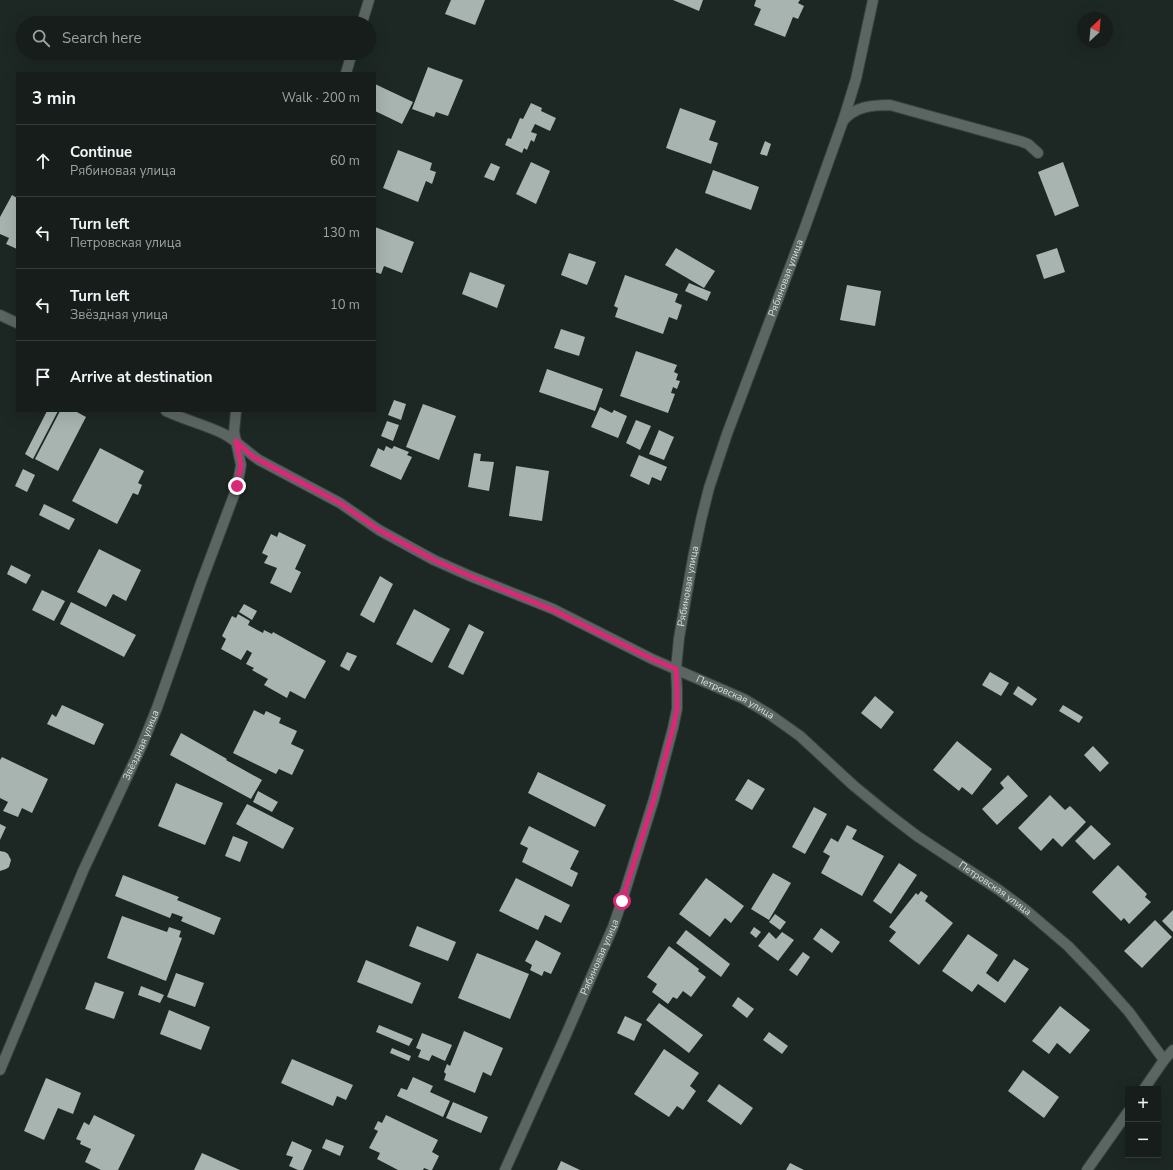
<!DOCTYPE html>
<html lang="en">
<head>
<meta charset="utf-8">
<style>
  body { margin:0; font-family:"Nunito Sans",sans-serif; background:#1f2623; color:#f1f3f6 }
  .controls { position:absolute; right:12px; bottom:12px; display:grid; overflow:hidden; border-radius:0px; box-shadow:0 4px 16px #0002 }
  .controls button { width:36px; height:36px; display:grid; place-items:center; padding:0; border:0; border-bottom:1px solid #353b39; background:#161d1a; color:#f1f3f6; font:20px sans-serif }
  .compass { position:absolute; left:1077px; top:12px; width:36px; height:36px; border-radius:50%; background:#161d1a; box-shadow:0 4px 16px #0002; rotate:26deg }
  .stop { position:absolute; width:12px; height:12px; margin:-9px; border:3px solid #db2777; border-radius:50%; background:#fff }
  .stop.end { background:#db2777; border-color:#fff; box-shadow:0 1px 4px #0008 }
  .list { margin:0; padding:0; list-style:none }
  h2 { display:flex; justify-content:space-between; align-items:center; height:52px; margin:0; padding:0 16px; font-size:17px }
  h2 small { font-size:13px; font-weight:400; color:#9ea2a2 }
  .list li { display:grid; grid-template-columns:26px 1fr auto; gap:12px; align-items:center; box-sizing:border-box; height:72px; padding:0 16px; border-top:1px solid #353b39 }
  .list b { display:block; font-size:15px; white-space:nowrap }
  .list p { margin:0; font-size:13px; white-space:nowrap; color:#9ea2a2 }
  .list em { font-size:13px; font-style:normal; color:#9ea2a2 }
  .icon { flex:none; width:22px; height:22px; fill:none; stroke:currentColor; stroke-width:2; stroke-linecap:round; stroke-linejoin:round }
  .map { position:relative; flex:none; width:1173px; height:1170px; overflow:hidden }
  .search { position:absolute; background:#161d1a; box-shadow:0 4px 16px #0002; left:16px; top:16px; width:360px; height:44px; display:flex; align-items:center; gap:10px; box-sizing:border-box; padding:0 14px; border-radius:22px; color:#9ea2a2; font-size:15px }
  .panel { position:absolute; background:#161d1a; box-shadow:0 4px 16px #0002; left:16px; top:72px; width:360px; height:340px; border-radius:0px }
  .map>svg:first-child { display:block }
  .building { fill:#a8b4af }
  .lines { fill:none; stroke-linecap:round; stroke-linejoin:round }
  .service-casing { stroke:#39423e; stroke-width:12 }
  .minor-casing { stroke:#39423e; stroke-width:12 }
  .service { stroke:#5b6662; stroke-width:10 }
  .minor { stroke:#5b6662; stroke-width:10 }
  .route { stroke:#db2777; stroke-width:5 }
  .labels { text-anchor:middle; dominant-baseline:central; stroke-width:4; stroke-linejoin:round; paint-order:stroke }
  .street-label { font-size:10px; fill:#d8dfdc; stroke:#1d2723 }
</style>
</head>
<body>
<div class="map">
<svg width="1173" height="1170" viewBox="0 0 1173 1170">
  <rect width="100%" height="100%" fill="#1d2723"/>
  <g class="building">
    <path d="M451 0H485L475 25 445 14Z"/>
    <path d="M673 0H703L699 11Z"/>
    <path d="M756 0H800L798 3 804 6 798 19 793 17 785 37 754 25 761 9 754 6Z"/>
    <path d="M428 67 463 80 448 116 436 112 434 117 412 109Z"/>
    <path d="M375 84 413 102 402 124 375 111Z"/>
    <path d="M531 103 542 108 541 111 556 118 550 131 535 124 531 132 537 134 534 142 531 140 527 150 524 148 522 153 505 145 508 138 511 139 520 118 523 119Z"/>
    <path d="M680 108 716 121 709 140 718 143 711 164 666 148Z"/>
    <path d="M765 141 771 144 767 156 760 154Z"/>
    <path d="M398 150 432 163 430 170 436 172 432 184 426 181 418 202 383 188Z"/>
    <path d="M531 162 550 171 536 204 516 194Z"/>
    <path d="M1063 162 1079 206 1055 216 1038 172Z"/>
    <path d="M491 163 500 167 494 181 484 177Z"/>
    <path d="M713 170 759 187 751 210 705 193Z"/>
    <path d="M12 195 17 198V249L6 244 9 238 0 234V217Z"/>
    <path d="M375 227 414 242 402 273 384 266 381 274 375 272Z"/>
    <path d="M676 248 715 271 704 288 665 265Z"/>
    <path d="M1057 248 1065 272 1044 279 1036 255Z"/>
    <path d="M569 253 596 262 587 285 561 275Z"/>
    <path d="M470 272 505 285 497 308 462 294Z"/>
    <path d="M625 275 678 294 675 302 682 305 677 320 669 317 663 334 615 317 618 308 614 306Z"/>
    <path d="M689 283 711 292 707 301 685 291Z"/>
    <path d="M847 285 881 291 875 326 840 320Z"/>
    <path d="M561 329 585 337 579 356 554 348Z"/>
    <path d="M636 351 677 365 674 372 678 374 676 380 680 381 677 389 673 387 671 393 675 394 668 413 620 396Z"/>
    <path d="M547 369 603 389 595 411 539 392Z"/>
    <path d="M394 400 406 404 401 420 388 415Z"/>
    <path d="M423 404 456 416 439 460 406 447Z"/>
    <path d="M600 407 612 413 614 410 627 416 618 438 591 427Z"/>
    <path d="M47 411H58L33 459 25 454Z"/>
    <path d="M60 411H75L86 417 58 471 35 459Z"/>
    <path d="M636 420 651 426 640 450 626 443Z"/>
    <path d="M387 421 399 425 393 441 381 436Z"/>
    <path d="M659 430 674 437 664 460 649 454Z"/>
    <path d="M386 446 392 449 394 446 409 452 407 455 412 457 401 480 370 466 378 448 384 451Z"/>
    <path d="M100 448 144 471 138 483 142 485 138 495 133 493 117 524 72 501Z"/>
    <path d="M474 453 481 454 480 461 494 462 489 491 468 487Z"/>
    <path d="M639 455 667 467 661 481 652 477 649 485 630 476Z"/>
    <path d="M516 466 549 471 542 521 509 516Z"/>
    <path d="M23 469 35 475 27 492 15 486Z"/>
    <path d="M44 504 75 519 69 530 39 515Z"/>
    <path d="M279 532 306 545 295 569 301 572 291 593 270 583 277 568 264 563 268 556 262 553 271 534 277 537Z"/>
    <path d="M99 549 141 570 126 601 113 594 106 607 77 592Z"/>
    <path d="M11 565 31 575 26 584 7 574Z"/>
    <path d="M380 576 393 584 374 623 360 615Z"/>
    <path d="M42 590 65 601 54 621 32 610Z"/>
    <path d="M71 602 136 635 124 657 60 624Z"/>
    <path d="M244 604 257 611 252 620 239 612Z"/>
    <path d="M414 609 450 629 432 663 396 644Z"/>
    <path d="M238 614 250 621 248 625 263 633 264 630 272 634 273 632 326 661 305 699 290 691 287 698 264 685 268 679 252 670 254 668 246 664 252 653 247 650 241 660 221 649 226 639 222 636 232 616 236 618Z"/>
    <path d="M469 624 484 632 463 675 448 667Z"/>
    <path d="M347 652 357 656 349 671 340 666Z"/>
    <path d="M990 672 1009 683 1001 696 982 685Z"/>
    <path d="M1018 686 1037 699 1032 706 1013 694Z"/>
    <path d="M875 696 894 712 881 729 861 713Z"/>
    <path d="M62 705 104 724 94 745 47 724 52 714 56 717Z"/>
    <path d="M1063 705 1083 717 1079 723 1059 711Z"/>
    <path d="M254 710 264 715 266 711 281 718 279 723 297 731 291 744 304 750 292 775 279 769 276 774 233 753Z"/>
    <path d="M181 733 227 759 226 760 262 780 251 799 170 755Z"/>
    <path d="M957 741 992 769 972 795 962 787 959 791 933 770Z"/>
    <path d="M1093 746 1109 763 1100 772 1084 755Z"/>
    <path d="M2 757 48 779 32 813 22 808 18 817 3 811 8 802 0 798V760Z"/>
    <path d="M538 772 606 805 595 827 528 793Z"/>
    <path d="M1008 775 1028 796 997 825 982 809 1004 788 1000 783Z"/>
    <path d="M748 779 765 789 752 810 735 800Z"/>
    <path d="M176 783 223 803 205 845 158 826Z"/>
    <path d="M258 791 278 802 272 812 253 802Z"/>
    <path d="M1050 795 1065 810 1070 806 1086 822 1062 847 1053 838 1041 851 1018 828Z"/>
    <path d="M247 804 294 828 283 849 236 824Z"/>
    <path d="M814 807 827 814 805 854 792 847Z"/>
    <path d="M0 824 6 827 0 840Z"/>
    <path d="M847 825 857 830 852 839 884 856 862 896 821 873 830 856 823 852 831 838 838 842Z"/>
    <path d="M1091 825 1111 844 1094 860 1075 841Z"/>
    <path d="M529 826 579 851 570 869 578 873 572 887 522 862 528 848 520 844Z"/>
    <path d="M233 836 248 842 240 862 225 856Z"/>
    <path d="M0 851 5 852 8 854 11 860 9 867 6 869 0 871Z"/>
    <path d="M899 863 917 875 891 914 873 901Z"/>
    <path d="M1118 865 1147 894 1145 897 1151 902 1129 924 1124 918 1121 921 1092 892Z"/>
    <path d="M773 873 791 883 769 920 751 909Z"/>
    <path d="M123 875 179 897 177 900 221 918 214 935 181 921 183 917 172 913 170 918 115 896Z"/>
    <path d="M516 878 570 905 561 923 545 915 538 930 499 911Z"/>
    <path d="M706 878 744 906 731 923 725 918 710 937 679 914Z"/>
    <path d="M921 891 928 896 925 901 953 923 919 965 889 941 896 932 889 927 916 893 918 895Z"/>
    <path d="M1173 910V932L1162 921Z"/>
    <path d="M775 914 786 922 780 930 769 922Z"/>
    <path d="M122 916 167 932 169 927 181 931 179 937 182 938 166 981 107 958Z"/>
    <path d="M1155 920 1172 937 1142 968 1124 951Z"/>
    <path d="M417 926 456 942 448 961 409 946Z"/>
    <path d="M754 927 761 932 756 938 750 933Z"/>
    <path d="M821 928 840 942 832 953 813 939Z"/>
    <path d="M686 930 730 964 721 977 676 943Z"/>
    <path d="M769 932 776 939 782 932 794 940 778 961 758 946Z"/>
    <path d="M968 934 998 955 986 973 998 982 1014 959 1029 969 1005 1003 978 984 972 992 942 971Z"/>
    <path d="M536 940 561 953 551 974 544 971 542 976 530 970 532 965 525 961Z"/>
    <path d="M669 946 699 969 698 971 706 977 691 997 683 991 677 999 673 997 668 1004 652 992 657 984 647 977Z"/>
    <path d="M803 952 810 957 797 976 789 970Z"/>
    <path d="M477 953 529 974 510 1019 458 998Z"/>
    <path d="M366 960 421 983 412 1004 357 982Z"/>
    <path d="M176 973 204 983 195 1007 167 997Z"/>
    <path d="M95 982 124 992 114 1019 85 1009Z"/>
    <path d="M141 986 164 995 160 1003 138 995Z"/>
    <path d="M738 997 754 1009 747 1018 732 1006Z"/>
    <path d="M659 1003 703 1035 689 1053 646 1020Z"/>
    <path d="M1060 1006 1090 1030 1070 1054 1057 1043 1049 1054 1032 1041Z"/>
    <path d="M169 1010 210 1027 201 1050 160 1034Z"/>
    <path d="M625 1016 642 1024 634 1041 617 1033Z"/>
    <path d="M379 1025 413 1039 409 1046 376 1032Z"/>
    <path d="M464 1031 503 1048 491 1076 483 1072 475 1093 444 1080 446 1074 444 1072 447 1064 450 1066Z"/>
    <path d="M769 1032 788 1046 782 1054 763 1040Z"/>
    <path d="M422 1033 452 1045 445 1061 432 1055 429 1061 418 1057 421 1050 416 1048Z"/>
    <path d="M392 1048 411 1056 409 1061 390 1053Z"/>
    <path d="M664 1049 699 1073 690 1086 696 1091 683 1110 677 1106 669 1117 634 1094Z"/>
    <path d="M292 1059 353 1085 346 1100 337 1096 333 1106 281 1083Z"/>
    <path d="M1023 1070 1059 1097 1044 1118 1008 1091Z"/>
    <path d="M413 1077 433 1086 430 1092 450 1101 443 1117 397 1096 401 1088 407 1090Z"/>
    <path d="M46 1078 81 1093 73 1114 58 1108 44 1140 24 1131Z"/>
    <path d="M719 1084 753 1108 741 1125 707 1101Z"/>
    <path d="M453 1102 488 1117 481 1133 446 1118Z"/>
    <path d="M94 1115 135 1135 118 1170H101L85 1162 91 1149 80 1144 81 1141 76 1139 84 1122 89 1125Z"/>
    <path d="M386 1115 438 1140 432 1152 439 1156 432 1170H429L424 1168 423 1170H398L377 1159 380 1153 369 1148 378 1131 374 1129 378 1121 382 1123Z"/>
    <path d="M326 1139 344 1146 340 1156 322 1148Z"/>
    <path d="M292 1141 312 1150 303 1170H298L289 1166 293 1157 286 1155Z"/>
    <path d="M202 1153 240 1170H194Z"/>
    <path d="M561 1161 580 1170H557Z"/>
    <path d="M790 1163 804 1170H786Z"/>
  </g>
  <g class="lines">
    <g class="service-casing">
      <path id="service" d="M843 121C855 106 873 105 890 105L1020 141 1028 144 1038 153"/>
    </g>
    <g class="minor-casing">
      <g id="minor">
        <path d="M362 23 369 0"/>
        <path d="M346 73 352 53"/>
        <path d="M0 315 17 323"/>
        <path id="s1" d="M166 411C185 420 206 425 224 434 237 441 247 452 259 460L340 503 379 530 434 560 470 576 553 609 652 659 744 699 769 714 800 736 854 786 887 813 917 836 999 890 1027 911 1068 946 1095 974 1129 1012 1164 1060"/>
        <path id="s2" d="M0 1070 83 871 142 745 157 708 201 583 237 487 241 465 234 432 236 411"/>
        <path d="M1144 1089 1164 1060 1173 1050"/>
        <path id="s3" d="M505 1170 565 1037 613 927 622 901 654 799 673 728 677 709V690L676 669 679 638 693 558 701 520 709 488 727 434 804 230 843 121 856 79 873 0"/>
        <path d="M1087 1170 1128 1112"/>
      </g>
    </g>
    <use href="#service" class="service"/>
    <use href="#minor" class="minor"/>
  </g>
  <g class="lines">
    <path class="route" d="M237 486 241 465 236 441 252 456 259 460 340 503 379 530 434 560 470 576 553 610 652 659 676 669 677 690V709L673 728 654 799 622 901"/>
  </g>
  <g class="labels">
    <g class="street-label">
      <text stroke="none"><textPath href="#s3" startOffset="941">Рябиновая улица</textPath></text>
      <text stroke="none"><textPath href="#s3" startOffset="617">Рябиновая улица</textPath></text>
      <text stroke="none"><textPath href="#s1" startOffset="639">Петровская улица</textPath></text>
      <text stroke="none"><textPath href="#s2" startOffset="354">Звёздная улица</textPath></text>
      <text stroke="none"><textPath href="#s1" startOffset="963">Петровская улица</textPath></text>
      <text stroke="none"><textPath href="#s3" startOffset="233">Рябиновая улица</textPath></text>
    </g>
  </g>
</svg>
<div class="controls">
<button>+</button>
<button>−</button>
</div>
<svg class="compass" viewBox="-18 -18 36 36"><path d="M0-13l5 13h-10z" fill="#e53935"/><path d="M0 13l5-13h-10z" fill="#9ea2a2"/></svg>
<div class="stop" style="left:622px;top:901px"></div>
<div class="stop end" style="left:237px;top:486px"></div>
<div class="search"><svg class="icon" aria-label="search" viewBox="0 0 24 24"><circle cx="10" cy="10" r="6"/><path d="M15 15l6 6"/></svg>Search here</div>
<section class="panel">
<h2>3 min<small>Walk · 200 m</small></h2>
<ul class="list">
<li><svg class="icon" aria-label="ahead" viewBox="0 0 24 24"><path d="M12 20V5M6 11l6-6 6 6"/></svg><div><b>Continue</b><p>Рябиновая улица</p></div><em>60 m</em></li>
<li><svg class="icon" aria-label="left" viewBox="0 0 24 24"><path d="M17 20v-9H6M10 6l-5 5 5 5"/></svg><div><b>Turn left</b><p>Петровская улица</p></div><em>130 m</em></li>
<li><svg class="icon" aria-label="left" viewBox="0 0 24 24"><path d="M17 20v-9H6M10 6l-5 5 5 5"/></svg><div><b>Turn left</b><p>Звёздная улица</p></div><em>10 m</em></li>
<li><svg class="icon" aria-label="arrive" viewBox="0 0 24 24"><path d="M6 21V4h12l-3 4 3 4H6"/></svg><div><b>Arrive at destination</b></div></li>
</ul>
</section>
</div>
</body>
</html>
